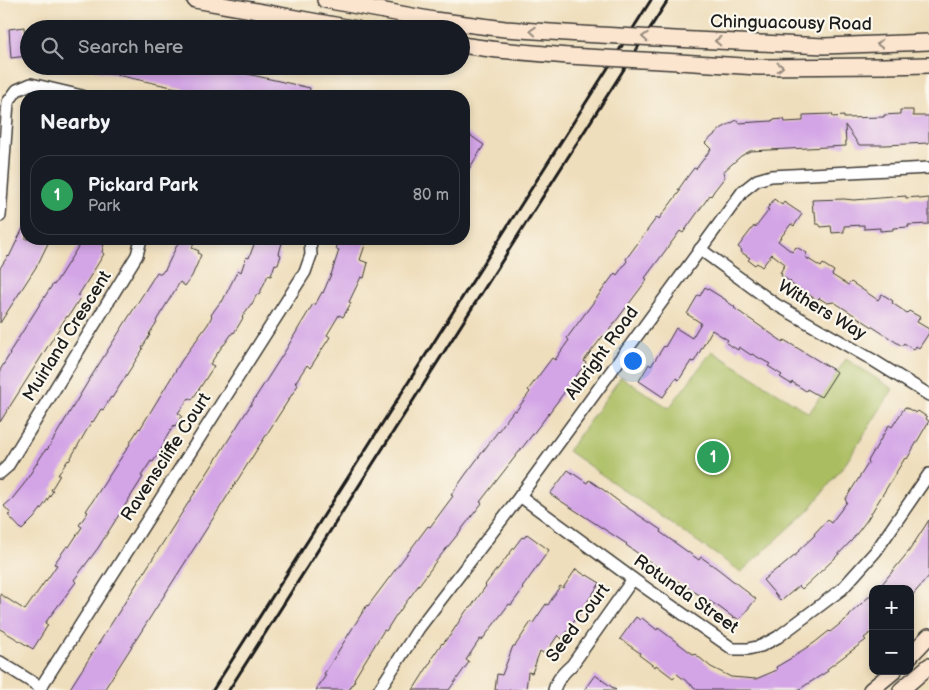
<!DOCTYPE html>
<html lang="en">
<head>
<meta charset="utf-8">
<style>
  body { margin:0; font-family:"Balsamiq Sans",sans-serif; background:#20242c; color:#f1f3f6 }
  .controls { position:absolute; right:15px; bottom:15px; display:grid; overflow:hidden; border-radius:10px; box-shadow:0 2px 8px #0003 }
  .controls button { width:45px; height:45px; display:grid; place-items:center; padding:0; border:0; border-bottom:1px solid #363941; background:#171b24; color:#f1f3f6; font:25px sans-serif }
  .you { position:absolute; left:632px; top:360px; width:18px; height:18px; margin:-12px; border:4px solid #fff; border-radius:50%; background:#1a73e8; box-shadow:0 0 0 8px #1a73e833 }
  .badge { display:grid; place-items:center; width:32px; height:32px; border-radius:50%; background:#d1495b; color:#fff; font-size:16px; font-weight:700 }
  .pin { position:absolute; translate:-50% -50%; border:2px solid #fff; box-shadow:0 1px 5px #0006 }
  .list { margin:0; padding:0; list-style:none }
  h2 { display:flex; justify-content:space-between; align-items:center; height:65px; margin:0; padding:0 20px; font-size:21px }
  h2 small { font-size:16px; font-weight:400; color:#9ea1a6 }
  .list li { display:grid; grid-template-columns:32px 1fr auto; gap:15px; align-items:center; box-sizing:border-box; height:80px; margin:0 10px 10px; padding:0 10px; border:1px solid #363941; border-radius:20px }
  .list b { display:block; font-size:19px; white-space:nowrap }
  .list p { margin:0; font-size:16px; white-space:nowrap; color:#9ea1a6 }
  .list em { font-size:16px; font-style:normal; color:#9ea1a6 }
  .icon { flex:none; width:28px; height:28px; fill:none; stroke:currentColor; stroke-width:2; stroke-linecap:round; stroke-linejoin:round }
  .map { position:relative; flex:none; width:929px; height:690px; overflow:hidden }
  .search { position:absolute; background:#171b24; box-shadow:0 2px 8px #0003; left:20px; top:20px; width:450px; height:55px; display:flex; align-items:center; gap:12px; box-sizing:border-box; padding:0 18px; border-radius:28px; color:#9ea1a6; font-size:19px }
  .panel { position:absolute; background:#171b24; box-shadow:0 2px 8px #0003; left:20px; top:90px; width:450px; height:155px; border-radius:20px }
  .map>svg:first-child { display:block }
  .green { fill:#aabd61; stroke:#636c3e }
  .building { fill:#d3a4e6 }
  .lines { fill:none; stroke-linecap:round; stroke-linejoin:round }
  .street-casing { stroke:#3c3934; stroke-width:14 }
  .secondary-casing { stroke:#3c3934; stroke-width:18 }
  .street { stroke:#fff; stroke-width:11 }
  .secondary { stroke:#fbe5cf; stroke-width:15 }
  .rail { stroke:#1c1c1c; stroke-width:3 }
  .secondary-bridge-casing { stroke:#3c3934; stroke-width:18; stroke-linecap:butt }
  .secondary-bridge { stroke:#fbe5cf; stroke-width:15 }
  .oneway { stroke:#978b7e }
  .labels { text-anchor:middle; dominant-baseline:central; stroke-width:4.5; stroke-linejoin:round; paint-order:stroke }
  .street-label { font-size:18px; fill:#1c1c1c; stroke:#fbf7ec }
</style>
</head>
<body>
<div class="map">
<svg width="929" height="690" viewBox="0 0 929 690">
  <rect width="100%" height="100%" fill="#fbf7ec"/>
  <filter id="ink" filterUnits="userSpaceOnUse"><feTurbulence type="fractalNoise" baseFrequency=".02" numOctaves="2"/><feDisplacementMap in="SourceGraphic" scale="10" xChannelSelector="R" yChannelSelector="G"/><feConvolveMatrix kernelMatrix="1 2 1 2 8 2 1 2 1" color-interpolation-filters="sRGB"/></filter>
  <filter id="wash" filterUnits="userSpaceOnUse"><feTurbulence type="fractalNoise" baseFrequency=".0096" numOctaves="4" result="noise"/><feDisplacementMap in="SourceGraphic" scale="20" xChannelSelector="R" yChannelSelector="G"/><feGaussianBlur stdDeviation="1.12" result="paint"/><feColorMatrix in="noise" values="0 0 0 0 0 0 0 0 0 0 0 0 0 0 0 0 0 1.4 0 .05"/><feComposite in="paint" operator="in"/></filter>
  <g filter="url(#wash)">
    <rect width="100%" height="100%" fill="#efdebc"/>
    <path class="green" d="M712 351 809 413 846 359 893 389 846 463 809 510 741 572 568 451 621 377 669 408Z"/>
    <g id="blocks">
      <g class="building">
        <path d="M24 27 27 56 11 58 9 29Z"/>
        <path d="M95 66H212L310 88 309 96H213L94 70Z"/>
        <path d="M900 110H913V116H929V143L885 145H859L845 125 846 146 750 151 741 156 723 172 725 177 714 191 711 196 710 195 683 233 680 231 645 278 647 279 643 285 604 337 603 336 586 358 584 361 586 363 543 421 480 502 482 503 454 539 433 565V566L404 605 397 615H396L386 631 384 630 354 679 355 680 349 690H316L326 675 324 674 367 605 368 606 428 526 430 527 453 496 451 495 466 474 514 410 516 411 530 392 528 390 552 358 555 360 569 340 567 338 615 273 617 275 627 261 626 259 657 217 659 219 680 191 678 190 685 180 694 168 696 169 711 149 705 143 722 128 737 120 739 123 772 121V120L784 119 785 122 803 121V115L832 114 833 117 844 116V118L884 117V115L900 114Z"/>
        <path d="M464 131 484 145 464 177Z"/>
        <path d="M906 196V198L918 197 919 199 929 198V224L908 225 909 227 893 228V230L880 231V228L864 229V225L844 226V232L832 233 831 226 821 227 819 224H816L815 212H813L812 200 844 199 854 200Z"/>
        <path d="M774 199 782 205 784 202 802 214 794 226 791 224 778 241 792 252 796 247 807 253 805 257 821 267 823 264 834 271 832 275 848 285 851 282 878 300 882 294 893 301 892 303 907 313 909 311 920 317 917 322 929 329V333L919 348 916 346 914 350 904 343 902 346 834 302 827 303 819 298 817 300 790 283 791 282 781 276 782 274 780 273 785 264 772 254 762 267 757 263 755 265 748 260 750 258 741 252 742 250 738 247 754 226 755 228 769 210 767 209Z"/>
        <path d="M26 222V239H50L38 264 0 323V268L8 256 9 257Z"/>
        <path d="M83 239H105L102 252 104 254 78 296 80 298 68 317 67 316 0 422V370L10 354 9 353 40 304 53 284 54 285 59 277Z"/>
        <path d="M180 239H195L192 248 199 251 198 253 201 255 192 276 185 286 180 282 156 321 157 322 149 334 150 335 142 348 143 349 112 398 111 397 103 410 101 409 93 422 92 421 69 461 68 460 58 475H60L51 490 53 491 44 505 34 518 22 530 8 515 11 514 4 506 12 499 24 484 35 466 46 449 47 450 89 380 157 272 161 274 164 270H165Z"/>
        <path d="M256 239H283L279 254 281 255 278 265 275 264 271 276 268 275 259 295 257 294 252 304H251L242 317 243 318 234 333 233 332 224 345H223L210 364 214 366 192 400 189 398 178 413 182 416 175 426 174 425 164 441 165 443 153 462 151 461 141 476 143 477 98 548 74 580 76 582 45 623 48 625 33 649 0 629V594L25 610 46 580V581L57 565 54 564 67 546 69 547 82 527 79 525 88 512 86 511 130 444H129L139 428 140 429 182 360 208 324 212 316 211 315 221 301 222 302 238 270 241 272 246 257 249 258Z"/>
        <path d="M339 239H357L366 242 360 260 368 263 364 278 361 277 349 302 351 303 343 317 339 315 327 335 330 337 310 368 307 365 295 383 298 385 104 690H69L287 348 298 329 313 304 315 305 322 292 323 293 332 272 339 250 336 249Z"/>
        <path d="M705 287 726 300V301L735 307 734 308 783 342 784 340 837 372 821 397 807 389 806 391 792 382 791 384 780 377 782 375 768 366 770 364 752 354 751 355 739 347 738 350 726 343 728 340 712 330 694 362 691 361 679 380 676 378 663 397 639 381 649 364 651 366 664 346 665 347 676 328 692 338 701 323 687 314 698 295 700 296Z"/>
        <path d="M905 407 916 413 918 411 927 417 926 419 929 421 907 459 905 458 867 520 852 540 833 560 802 589 799 586 781 601 763 580 778 568 779 569 799 552 798 551 815 535 814 534 827 520 831 523 847 502 845 500 869 462 868 461 889 425 892 427Z"/>
        <path d="M568 470 587 483 589 480 605 491 622 504 661 530 660 532 699 560 701 557 718 569 756 599 739 620 735 617 734 618 719 607 680 583 626 545 627 544 550 494Z"/>
        <path d="M929 520V576L910 598V589H878L909 551Z"/>
        <path d="M527 534 549 550 522 588 523 589 511 605 509 604 482 640 480 639 466 660 469 662 449 690H413L432 660 431 659 442 643 443 644 448 637H449L466 611 470 607H471L486 586 485 585 496 570H497L522 537 524 538Z"/>
        <path d="M576 569 586 576 587 575 600 583 562 639 558 635 545 654 540 651 532 673 528 672 526 690H495L497 674 502 675 513 646H515L531 622 533 623 546 604 548 605 560 586 563 588Z"/>
        <path d="M873 593V631L864 638 866 640 827 669 828 671 798 690H698L677 674 673 678 656 665 655 667 639 655 640 653 620 639 636 617 640 620 642 618 657 630 658 628 694 655 695 654 711 667 731 677 756 679 777 670 776 667 795 656V655L798 653 814 643 829 631 830 632 850 616 849 615Z"/>
        <path d="M595 675 616 690H584Z"/>
      </g>
    </g>
  </g>
  <g filter="url(#ink)">
    <use href="#blocks" fill-opacity="0" stroke="#3c3934" stroke-width="1"/>
    <g class="lines">
      <g class="street-casing">
        <g id="street">
          <path d="M0 216 8 102 17 90 31 84 82 96"/>
          <path d="M700 249 775 304 871 359 929 395"/>
          <path d="M0 473 7 467 137 255 141 239"/>
          <path d="M520 496 633 579 733 649H748L761 646 778 637 842 589 876 551 929 474"/>
          <path d="M0 662 40 687"/>
          <path d="M39 690 305 272 311 255 310 239"/>
          <path d="M379 690 419 628 520 496 743 191 757 180 771 176 929 168"/>
          <path d="M554 690C557 679 564 672 572 665L633 579"/>
        </g>
      </g>
      <g class="secondary-casing">
        <g id="secondary">
          <path d="M195 0 357 29"/>
          <path d="M325 0 434 20 505 29 581 34"/>
          <path d="M694 40 824 46 929 42"/>
          <path d="M461 45 498 50 568 56"/>
          <path d="M679 62 758 67 884 66 929 65"/>
          <path d="M910 656 929 636"/>
          <path d="M871 690 894 671"/>
          <path d="M901 690 929 666"/>
        </g>
      </g>
      <use href="#street" class="street"/>
      <use href="#secondary" class="secondary"/>
      <g class="rail">
        <path d="M213 690 651 0"/>
        <path d="M229 690 668 0"/>
      </g>
      <g class="secondary-bridge-casing">
        <g id="secondary-bridge">
          <path d="M581 34 694 40"/>
          <path d="M568 56 679 62"/>
        </g>
      </g>
      <use href="#secondary-bridge" class="secondary-bridge"/>
    </g>
    <defs><path id="oneway-chevron" d="M-2-3.5L2.5 0L-2 3.5" fill="none" stroke-width="1.6" stroke-linecap="round" stroke-linejoin="round" transform="scale(1.25)"/></defs>
    <g class="oneway">
      <use href="#oneway-chevron" transform="translate(533 31) rotate(-176)"/>
      <use href="#oneway-chevron" transform="translate(645 37) rotate(-177)"/>
      <use href="#oneway-chevron" transform="translate(718 41) rotate(-178)"/>
      <use href="#oneway-chevron" transform="translate(880 44) rotate(178)"/>
      <use href="#oneway-chevron" transform="translate(780 67)"/>
    </g>
  </g>
  <g class="labels">
    <g class="street-label">
      <text transform="translate(791 23) rotate(1)">Chinguacousy Road</text>
      <text transform="translate(822 310) rotate(31)">Withers Way</text>
      <text transform="translate(67 336) rotate(-58)">Muirland Crescent</text>
      <text transform="translate(602 353) rotate(-54)">Albright Road</text>
      <text transform="translate(166 457) rotate(-57)">Ravenscliffe Court</text>
      <text transform="translate(686 594) rotate(35)">Rotunda Street</text>
      <text transform="translate(578 623) rotate(-53)">Seed Court</text>
    </g>
  </g>
</svg>
<div class="controls">
<button>+</button>
<button>−</button>
</div>
<div class="you"></div>
<div class="pin badge" style="left:713px;top:457px;background:#2e9e5b">1</div>
<div class="search"><svg class="icon" aria-label="search" viewBox="0 0 24 24"><circle cx="10" cy="10" r="6"/><path d="M15 15l6 6"/></svg>Search here</div>
<section class="panel">
<h2>Nearby<small></small></h2>
<ul class="list">
<li><span class="badge" style="background:#2e9e5b">1</span><div><b>Pickard Park</b><p>Park</p></div><em>80 m</em></li>
</ul>
</section>
</div>
</body>
</html>
